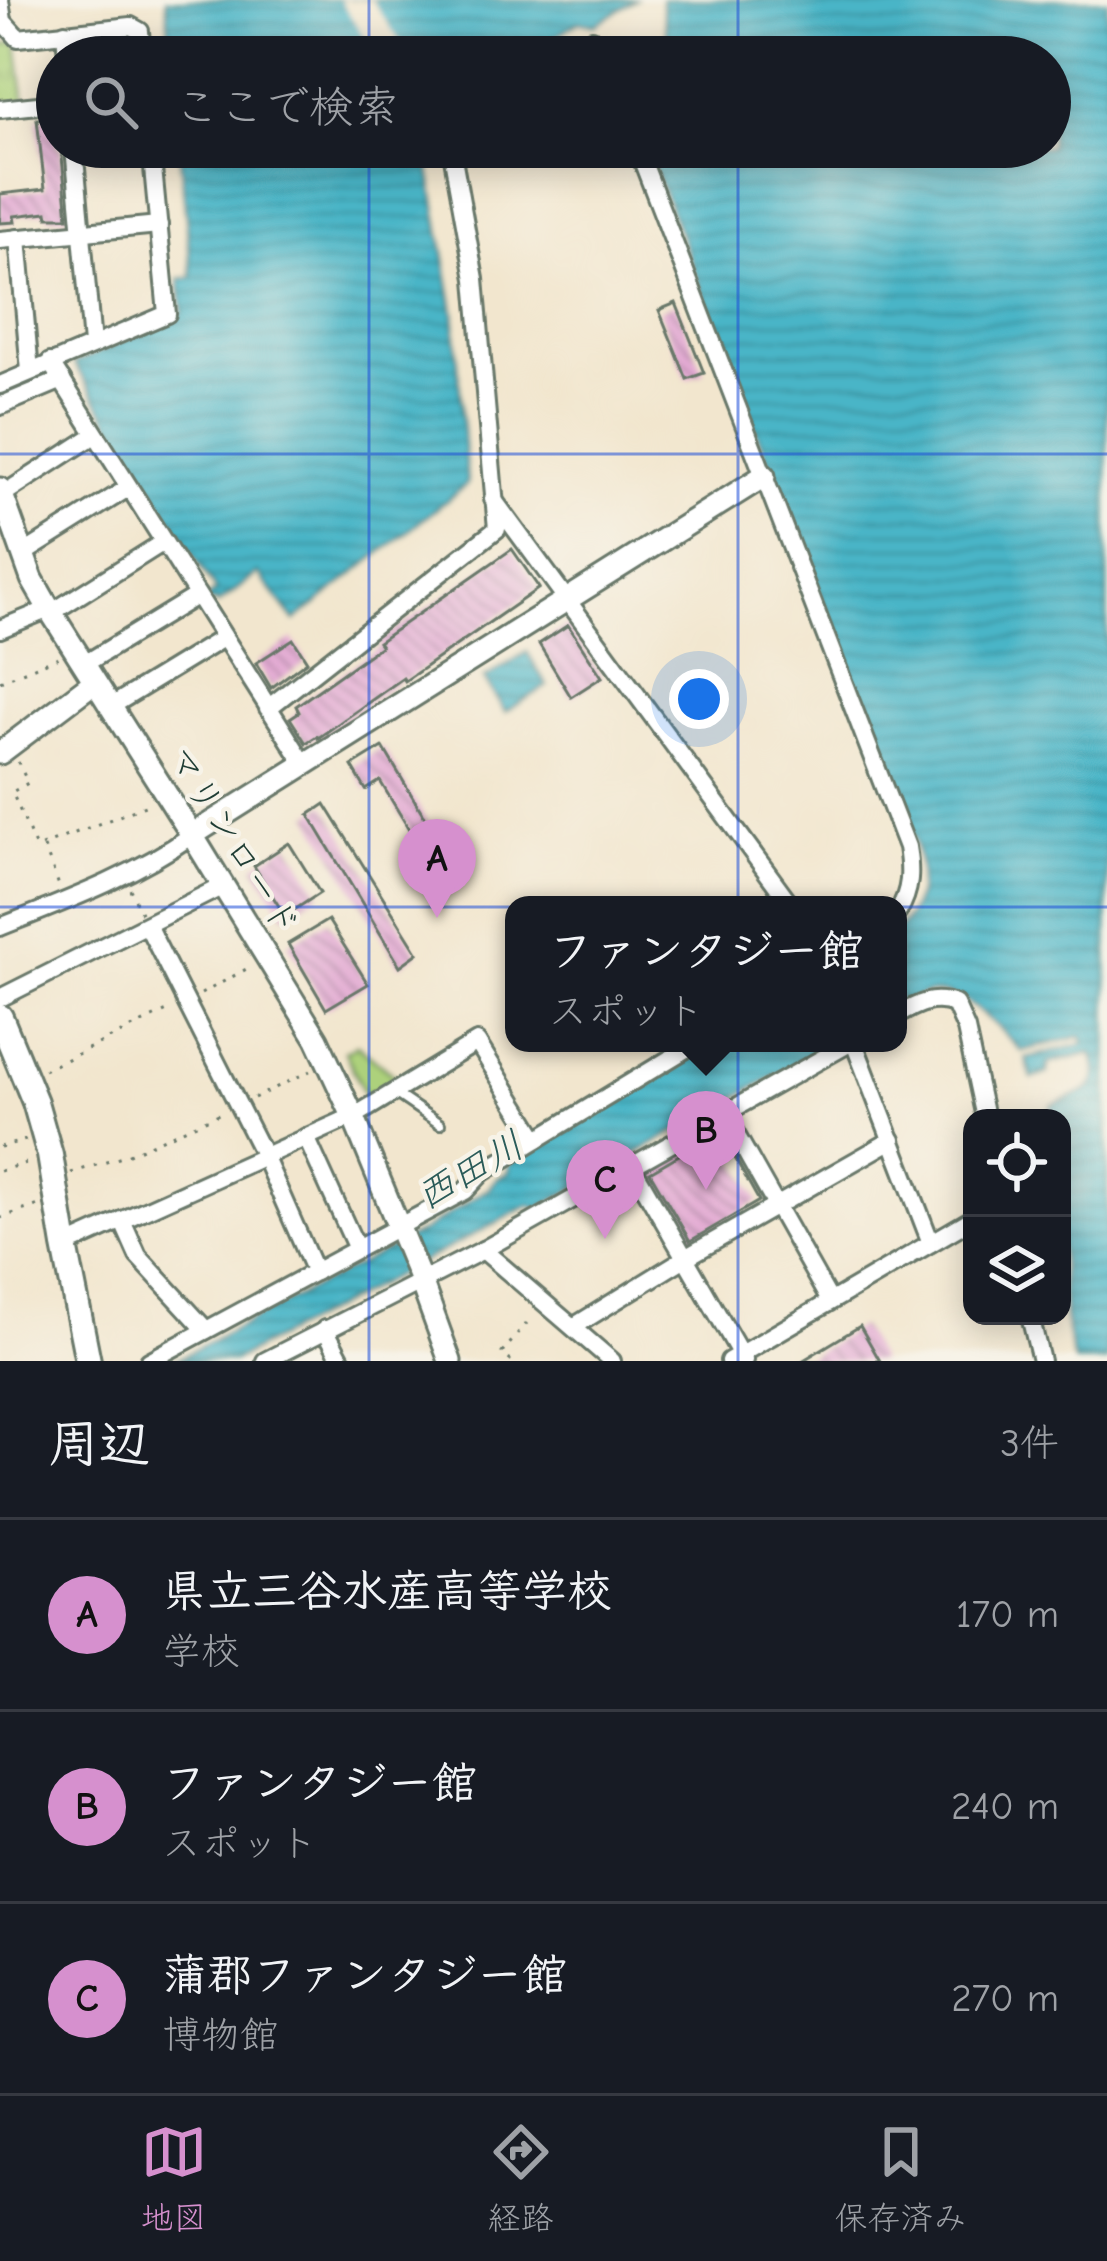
<!DOCTYPE html>
<html lang="ja">
<head>
<meta charset="utf-8">
<style>
  body { margin:0; font-family:"Comic Neue","Klee One",sans-serif; background:#20242c; color:#f1f3f6 }
  .controls { position:absolute; right:36px; bottom:36px; display:grid; overflow:hidden; border-radius:24px; box-shadow:0 6px 30px #0003 }
  .controls button { width:108px; height:108px; display:grid; place-items:center; padding:0; border:0; border-bottom:3px solid #363941; background:#171b24; color:#f1f3f6; font:60px sans-serif }
  .you { position:absolute; left:699px; top:699px; width:42px; height:42px; margin:-30px; border:9px solid #fff; border-radius:50%; background:#1a73e8; box-shadow:0 0 0 18px #1a73e833 }
  .badge { display:grid; place-items:center; width:78px; height:78px; border-radius:50%; background:#d690ce; color:#111; font-size:39px; font-weight:700 }
  .pin { position:absolute; translate:-50% -99px; filter:drop-shadow(0 3px 6px #0008) }
  .pin::after { content:''; position:absolute; top:63px; width:42px; height:36px; background:inherit; clip-path:polygon(0 0,100% 0,50% 100%) }
  .popup { position:absolute; left:505px; top:896px; width:402px; height:156px; box-sizing:border-box; display:grid; place-content:center; border-radius:24px; background:#171b24; filter:drop-shadow(0 3px 9px #0005); font-size:39px; white-space:nowrap; color:#9ea1a6 }
  .popup b { font-size:45px; color:#f1f3f6 }
  .popup::after { content:''; position:absolute; left:50%; top:100%; margin-left:-24px; border:24px solid transparent; border-top-color:#171b24 }
  .list { margin:0; padding:0; list-style:none }
  h2 { display:flex; justify-content:space-between; align-items:center; height:156px; margin:0; padding:0 48px; font-size:51px }
  h2 small { font-size:39px; font-weight:400; color:#9ea1a6 }
  .list li { display:grid; grid-template-columns:78px 1fr auto; gap:36px; align-items:center; box-sizing:border-box; height:192px; padding:0 48px; border-top:3px solid #363941 }
  .list b { display:block; font-size:45px; white-space:nowrap }
  .list p { margin:0; font-size:39px; white-space:nowrap; color:#9ea1a6 }
  .list em { font-size:39px; font-style:normal; color:#9ea1a6 }
  .icon { flex:none; width:66px; height:66px; fill:none; stroke:currentColor; stroke-width:2; stroke-linecap:round; stroke-linejoin:round }
  .map { position:relative; flex:none; width:1107px; height:1361px; overflow:hidden }
  .search { position:absolute; background:#171b24; box-shadow:0 6px 30px #0003; left:36px; right:36px; top:36px; height:132px; display:flex; align-items:center; gap:30px; box-sizing:border-box; padding:0 42px; border-radius:66px; color:#9ea1a6; font-size:45px }
  .sheet { height:732px; background:#171b24 }
  nav { display:flex; justify-content:space-around; align-items:center; box-sizing:border-box; height:168px; border-top:3px solid #363941; background:#171b24; font-size:33px; color:#9ea1a6 }
  nav a { display:grid; justify-items:center; gap:6px }
  nav .on { color:#d690ce }
  .map>svg:first-child { display:block }
  .park { fill:url(#park-tufts); stroke:#668758; stroke-width:3 }
  .water { fill:url(#water-rules); stroke:#34797e; stroke-width:3 }
  .pier { fill:#f2e6ce }
  .building { fill:url(#building-back-hatch) }
  .lines { fill:none; stroke-linecap:round; stroke-linejoin:round }
  .service-casing { stroke:#69786a; stroke-width:14 }
  .minor-casing { stroke:#69786a; stroke-width:22 }
  .tertiary-casing { stroke:#69786a; stroke-width:27 }
  .secondary-casing { stroke:#69786a; stroke-width:30 }
  .path { stroke:#69786a; stroke-width:3; stroke-dasharray:3 9; stroke-linecap:butt }
  .service { stroke:#fff; stroke-width:8 }
  .minor { stroke:#fff; stroke-width:16 }
  .tertiary { stroke:#fff; stroke-width:21 }
  .secondary { stroke:#fff; stroke-width:24 }
  .grid { fill:none; stroke:#1d4ed8; stroke-width:3; stroke-opacity:0.55 }
  .labels { text-anchor:middle; dominant-baseline:central; stroke-width:9; stroke-linejoin:round; paint-order:stroke }
  .street-label { font-size:36px; fill:#1f3d34; stroke:#f7f3e8 }
  .water-label { font-size:39px; font-style:italic; fill:#2a5b59; stroke:#f7f3e8 }
</style>
</head>
<body>
<div class="map">
<svg width="1107" height="1361" viewBox="0 0 1107 1361">
  <defs>
    <pattern id="park-tufts" width="24" height="20" patternUnits="userSpaceOnUse" patternTransform="scale(3)"><rect width="24" height="20" fill="#add17b"/><path d="M3 7l-1-3M5 7V3M7 7l1-3M15 17l-1-3M17 17v-4M19 17l1-3" fill="none" stroke="#94b46b"/></pattern>
    <pattern id="water-rules" width="6" height="5" patternUnits="userSpaceOnUse" patternTransform="scale(3)"><rect width="6" height="5" fill="#4ab5c7"/><path d="M0 2.5h6" fill="none" stroke="#3d94a2"/></pattern>
    <pattern id="building-back-hatch" width="6" height="6" patternUnits="userSpaceOnUse" patternTransform="scale(3)"><rect width="6" height="6" fill="#e3aad3"/><path d="M-1 5l2 2M0 0l6 6M5-1l2 2" fill="none" stroke="#b78cac"/></pattern>
  </defs>
  <rect width="100%" height="100%" fill="#f7f3e8"/>
  <filter id="ink" filterUnits="userSpaceOnUse"><feTurbulence type="fractalNoise" baseFrequency=".00833" numOctaves="2"/><feDisplacementMap in="SourceGraphic" scale="24" xChannelSelector="R" yChannelSelector="G"/><feConvolveMatrix kernelMatrix="1 2 1 2 8 2 1 2 1" color-interpolation-filters="sRGB"/></filter>
  <filter id="wash" filterUnits="userSpaceOnUse"><feTurbulence type="fractalNoise" baseFrequency=".004" numOctaves="4" result="noise"/><feDisplacementMap in="SourceGraphic" scale="48" xChannelSelector="R" yChannelSelector="G"/><feGaussianBlur stdDeviation="2.7" result="paint"/><feColorMatrix in="noise" values="0 0 0 0 0 0 0 0 0 0 0 0 0 0 0 0 0 1.4 0 .05"/><feComposite in="paint" operator="in"/></filter>
  <g filter="url(#wash)">
    <rect width="100%" height="100%" fill="#f2e6ce"/>
    <g class="park">
      <path d="M17 43 25 104 0 107V45Z"/>
      <path d="M357 1045 401 1081 368 1101 345 1052Z"/>
    </g>
    <g class="water">
      <path d="M166 0H635L595 25 580 21 522 57H171Z"/>
      <path d="M661 0H1107V1361H1074C1053 1286 1062 1195 1062 1118H1052L1051 1106C1077 1092 1107 1096 1092 1053L1047 1064 1048 1073 1032 1079 1026 1058 1084 1044 1082 1036 1021 1051C1000 1028 960 984 924 994 915 997 906 1003 898 1007V929L909 915 918 894 920 869 915 840 654 168 661 147H1050V57H670Z"/>
      <path d="M179 147H426L454 312 467 484 295 621 258 573 218 604 215 600 208 604 205 599 216 591 74 364 183 313 179 279 192 277Z"/>
      <path d="M527 652 547 686 505 712 484 679Z"/>
      <path d="M712 1043H833L538 1209 530 1205 233 1361H173L425 1230 489 1188 496 1179 509 1172V1164Z"/>
    </g>
    <path class="pier" d="M340 0H372L410 57H378Z"/>
    <g id="blocks">
      <g class="building">
        <path d="M57 117V147H61L68 217H48L47 212 14 216 15 222 0 223V194L45 189 37 119Z"/>
        <path d="M676 303 704 373 687 379 659 310Z"/>
        <path d="M512 549 539 588 405 681 403 678 318 738 317 736 306 743 290 718 299 712 296 706 381 646 378 642Z"/>
        <path d="M568 625 602 677 571 697 539 644Z"/>
        <path d="M293 639 307 661 271 688 256 663Z"/>
        <path d="M383 747 461 878 444 889 426 860 415 866 410 856 421 849 380 781 366 790 352 766Z"/>
        <path d="M325 804 418 953 400 966 309 815Z"/>
        <path d="M289 843 320 893 285 916 254 866Z"/>
        <path d="M328 920 368 984 326 1009 288 944Z"/>
        <path d="M720 1131 759 1201 690 1241 650 1172Z"/>
        <path d="M860 1326 880 1361H802Z"/>
      </g>
    </g>
  </g>
  <g filter="url(#ink)">
    <use href="#blocks" fill-opacity="0" stroke="#69786a" stroke-width="3"/>
    <g class="lines">
      <g class="service-casing">
        <path id="service" d="M396 1094 440 1124"/>
      </g>
      <g class="minor-casing">
        <g id="minor">
          <path d="M0 0 3 21 18 38 131 26 140 31 142 57"/>
          <path d="M65 32 67 57"/>
          <path d="M562 57 592 39 602 57"/>
          <path d="M0 109 57 103"/>
          <path d="M74 147 92 344"/>
          <path d="M637 147 907 847C911 872 911 890 898 912"/>
          <path d="M18 238 30 371"/>
          <path d="M0 240 159 225"/>
          <path d="M50 362 305 765"/>
          <path d="M0 385 167 314 151 147"/>
          <path d="M0 406 62 380"/>
          <path d="M2 495 95 435"/>
          <path d="M493 499 791 905"/>
          <path d="M23 554 128 488"/>
          <path d="M51 613 162 543"/>
          <path d="M0 629 49 609"/>
          <path d="M83 665 196 596"/>
          <path d="M110 707 223 638"/>
          <path d="M268 708 497 529 475 279 451 147"/>
          <path d="M147 925 264 1156 315 1272"/>
          <path d="M0 927C66 901 134 876 192 835"/>
          <path d="M0 998 223 886"/>
          <path d="M898 1015C918 1004 932 996 955 1004L966 1029 985 1118"/>
          <path d="M854 1043 931 1243"/>
          <path d="M725 1115 830 1301"/>
          <path d="M306 1137 357 1249"/>
          <path d="M632 1166 744 1360"/>
          <path d="M122 1220 138 1256 206 1330"/>
          <path d="M65 1246 358 1114 477 1042 537 1139"/>
          <path d="M483 1250 612 1361"/>
          <path d="M1030 1316 1041 1361"/>
          <path d="M573 1327 685 1258 892 1140"/>
          <path d="M325 1329 342 1361"/>
          <path d="M149 1361 465 1191 483 1172 696 1043"/>
          <path d="M265 1361 483 1250 850 1043"/>
          <path d="M729 1361 972 1219"/>
        </g>
      </g>
      <g class="tertiary-casing">
        <g id="tertiary">
          <path d="M0 489 32 579 49 609 192 835 317 1039 353 1116 421 1281 450 1361"/>
          <path d="M0 753 94 682"/>
          <path d="M192 835 764 476"/>
        </g>
      </g>
      <g class="secondary-casing">
        <path id="secondary" d="M0 1017 35 1102 50 1155 65 1246 88 1361"/>
      </g>
      <g class="path">
        <path d="M0 681 61 656"/>
        <path d="M18 762 28 783 12 792 36 848 150 804"/>
        <path d="M44 847 60 888"/>
        <path d="M130 889 141 913"/>
        <path d="M201 994 250 967"/>
        <path d="M44 1070 171 1009"/>
        <path d="M254 1098 310 1071"/>
        <path d="M0 1147 26 1140"/>
        <path d="M0 1171 32 1161"/>
        <path d="M71 1173 122 1157 223 1112"/>
        <path d="M0 1218 39 1205"/>
        <path d="M511 1361 502 1353 527 1323"/>
      </g>
      <use href="#service" class="service"/>
      <use href="#minor" class="minor"/>
      <use href="#tertiary" class="tertiary"/>
      <use href="#secondary" class="secondary"/>
    </g>
  </g>
  <path class="grid" d="M369 0V57M738 0V57M369 147V1361M738 147V1361M0 454H1107M0 907H1107"/>
  <g class="labels">
    <g class="street-label">
      <text transform="translate(233 841) rotate(58)">マリンロード</text>
    </g>
    <g class="water-label">
      <text transform="translate(470 1171) rotate(-30)">西田川</text>
    </g>
  </g>
</svg>
<div class="controls">
<button><svg class="icon" aria-label="locate" viewBox="0 0 24 24"><circle cx="12" cy="12" r="6"/><path d="M12 2v4M12 18v4M2 12h4M18 12h4"/></svg></button>
<button><svg class="icon" aria-label="layers" viewBox="0 0 24 24"><path d="M12 4l9 5-9 5-9-5zM3 14l9 5 9-5"/></svg></button>
</div>
<div class="you"></div>
<div class="pin badge" style="left:437px;top:918px">A</div>
<div class="pin badge" style="left:706px;top:1190px">B</div>
<div class="popup"><b>ファンタジー館</b>スポット</div>
<div class="pin badge" style="left:605px;top:1239px">C</div>
<div class="search"><svg class="icon" aria-label="search" viewBox="0 0 24 24"><circle cx="10" cy="10" r="6"/><path d="M15 15l6 6"/></svg>ここで検索</div>
</div>
<section class="sheet">
<h2>周辺<small>3件</small></h2>
<ul class="list">
<li><span class="badge">A</span><div><b>県立三谷水産高等学校</b><p>学校</p></div><em>170 m</em></li>
<li><span class="badge">B</span><div><b>ファンタジー館</b><p>スポット</p></div><em>240 m</em></li>
<li><span class="badge">C</span><div><b>蒲郡ファンタジー館</b><p>博物館</p></div><em>270 m</em></li>
</ul>
</section>
<nav>
<a class="on"><svg class="icon" aria-label="map" viewBox="0 0 24 24"><path d="M3 6l6-2 6 2 6-2v14l-6 2-6-2-6 2zM9 4v14M15 6v14"/></svg>地図</a>
<a><svg class="icon" aria-label="directions" viewBox="0 0 24 24"><path d="M12 3l9 9-9 9-9-9zM9 14v-3h6M13 9l2 2-2 2"/></svg>経路</a>
<a><svg class="icon" aria-label="saved" viewBox="0 0 24 24"><path d="M7 4h10v16l-5-4-5 4z"/></svg>保存済み</a>
</nav>
</body>
</html>
